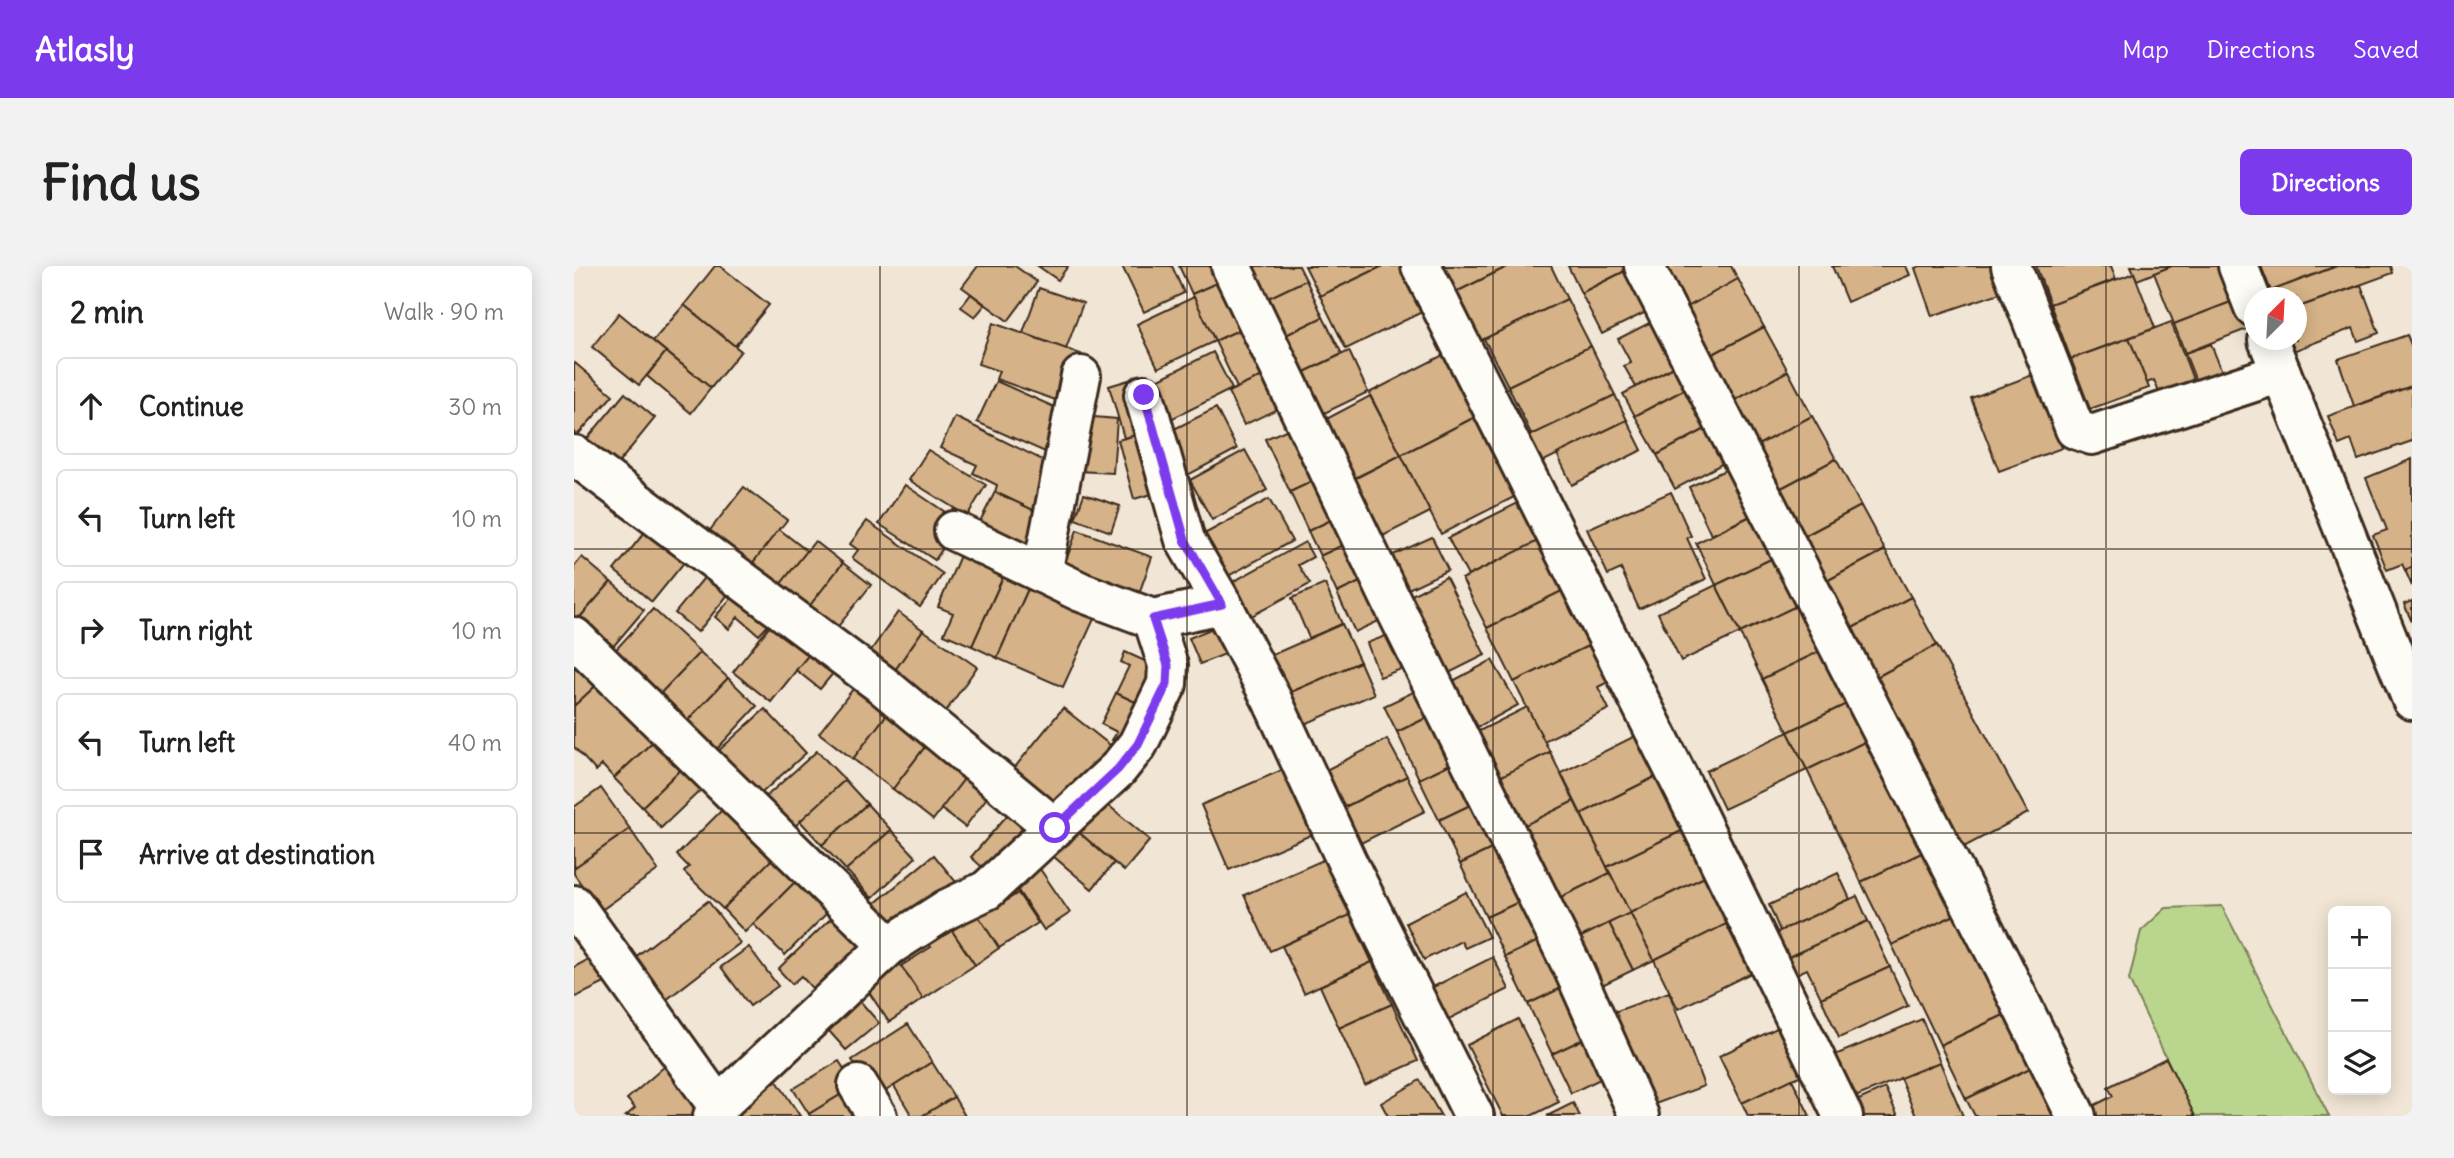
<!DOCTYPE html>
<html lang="en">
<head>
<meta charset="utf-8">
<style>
  body { margin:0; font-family:Delius,sans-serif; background:#f2f2f2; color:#222 }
  .controls { position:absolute; right:21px; bottom:21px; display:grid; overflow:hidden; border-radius:10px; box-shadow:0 4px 18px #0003 }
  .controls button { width:63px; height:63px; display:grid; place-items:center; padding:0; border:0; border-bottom:2px solid #e0e0e0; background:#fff; color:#222; font:35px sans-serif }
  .compass { position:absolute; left:1670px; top:21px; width:63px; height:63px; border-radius:50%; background:#fff; box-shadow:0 4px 18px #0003; rotate:24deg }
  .stop { position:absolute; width:21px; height:21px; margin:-16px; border:5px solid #7c3aed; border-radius:50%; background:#fff }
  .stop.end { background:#7c3aed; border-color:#fff; box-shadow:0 2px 7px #0008 }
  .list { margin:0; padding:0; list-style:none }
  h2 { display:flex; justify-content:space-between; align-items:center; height:91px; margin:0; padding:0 28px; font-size:30px }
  h2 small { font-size:23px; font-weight:400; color:#767676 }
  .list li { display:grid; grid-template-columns:46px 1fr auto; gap:21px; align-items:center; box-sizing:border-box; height:98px; margin:0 14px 14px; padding:0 14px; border:2px solid #e0e0e0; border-radius:10px }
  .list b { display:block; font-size:26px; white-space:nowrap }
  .list em { font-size:23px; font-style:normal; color:#767676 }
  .icon { flex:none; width:38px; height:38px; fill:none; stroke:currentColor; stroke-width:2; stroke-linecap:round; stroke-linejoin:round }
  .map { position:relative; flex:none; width:1838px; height:850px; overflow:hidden; border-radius:10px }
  header { display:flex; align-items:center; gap:42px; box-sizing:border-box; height:98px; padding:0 35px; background:#7c3aed; color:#fff }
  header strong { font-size:33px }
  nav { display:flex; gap:38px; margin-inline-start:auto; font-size:24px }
  .intro { display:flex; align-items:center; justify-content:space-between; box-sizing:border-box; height:168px; padding:0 42px }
  h1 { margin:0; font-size:49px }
  .button { padding:18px 32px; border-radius:10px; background:#7c3aed; color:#fff; font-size:24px; font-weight:700 }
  main { display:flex; gap:42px; padding:0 42px }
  aside { flex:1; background:#fff; border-radius:10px; box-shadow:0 4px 18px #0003 }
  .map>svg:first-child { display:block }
  .green { fill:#bad68e; stroke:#7a8056; stroke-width:2 }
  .building { fill:#d5b287; stroke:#3b2a1e; stroke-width:2 }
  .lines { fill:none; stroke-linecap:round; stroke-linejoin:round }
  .minor-casing { stroke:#3b2a1e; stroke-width:44 }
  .minor { stroke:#fdfcf7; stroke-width:38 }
  .route { stroke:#7c3aed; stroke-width:9 }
  .grid { fill:none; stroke:#3b2a1e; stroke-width:2; stroke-opacity:0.55 }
</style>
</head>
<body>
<header>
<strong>Atlasly</strong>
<nav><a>Map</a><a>Directions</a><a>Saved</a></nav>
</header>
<div class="intro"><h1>Find us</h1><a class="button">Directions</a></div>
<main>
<aside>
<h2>2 min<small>Walk · 90 m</small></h2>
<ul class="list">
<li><svg class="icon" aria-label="ahead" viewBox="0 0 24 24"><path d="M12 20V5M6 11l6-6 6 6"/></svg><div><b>Continue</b></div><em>30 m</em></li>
<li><svg class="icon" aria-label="left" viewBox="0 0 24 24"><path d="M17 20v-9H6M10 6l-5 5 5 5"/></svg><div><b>Turn left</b></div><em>10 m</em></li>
<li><svg class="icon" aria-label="right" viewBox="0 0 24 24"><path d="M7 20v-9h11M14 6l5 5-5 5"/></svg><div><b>Turn right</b></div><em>10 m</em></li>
<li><svg class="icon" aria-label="left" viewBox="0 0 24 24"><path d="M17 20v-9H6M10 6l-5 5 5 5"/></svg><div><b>Turn left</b></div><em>40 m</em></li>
<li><svg class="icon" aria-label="arrive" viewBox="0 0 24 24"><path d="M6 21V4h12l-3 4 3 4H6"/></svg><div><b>Arrive at destination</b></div></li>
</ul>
</aside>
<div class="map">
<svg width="1838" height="850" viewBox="0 0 1838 850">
  <rect width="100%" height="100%" fill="#f1e6d5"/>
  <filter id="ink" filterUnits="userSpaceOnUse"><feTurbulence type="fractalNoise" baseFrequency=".0143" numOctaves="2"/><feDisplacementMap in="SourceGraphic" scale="14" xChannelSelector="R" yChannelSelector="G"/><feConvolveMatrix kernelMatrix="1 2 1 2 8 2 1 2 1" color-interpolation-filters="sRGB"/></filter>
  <g filter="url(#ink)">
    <path class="green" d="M1648 640 1755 850H1620L1555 714 1567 665 1592 642Z"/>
    <g class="building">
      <path d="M141 0H146L195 39 161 80 110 39Z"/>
      <path d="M404 0H441L463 16 434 55 388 21Z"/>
      <path d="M464 0H494L484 14Z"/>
      <path d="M548 0H598L610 27 570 46Z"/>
      <path d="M605 0H653L658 10 618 28Z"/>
      <path d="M668 0H725L732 14 686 36Z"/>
      <path d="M731 0H809L746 30Z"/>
      <path d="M809 0H826L848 46 772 83 746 30Z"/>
      <path d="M862 0H935L876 29Z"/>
      <path d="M935 0H977L993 33 900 78 876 29Z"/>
      <path d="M994 0H1051L1053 4 1007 27Z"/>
      <path d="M1084 0H1157L1164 13 1101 48Z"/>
      <path d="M1258 0H1332L1336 9 1273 36Z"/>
      <path d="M1346 0H1426L1435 24 1358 50 1341 2Z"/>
      <path d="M1462 0H1537L1542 13 1476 38Z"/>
      <path d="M1557 0H1598L1563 14Z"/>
      <path d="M1598 0H1649L1662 34 1600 58 1580 7Z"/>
      <path d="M1687 0H1763L1697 25Z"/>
      <path d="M1763 0H1817L1819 7 1722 42V32H1699L1697 25Z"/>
      <path d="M1053 4 1074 45 1028 68 1007 27Z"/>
      <path d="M1560 7 1581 62 1497 93 1476 38Z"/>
      <path d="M658 10 680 57 641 75 618 28Z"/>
      <path d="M1164 13 1190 61 1126 95 1101 48Z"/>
      <path d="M732 14 749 51 704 73 686 36Z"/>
      <path d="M1787 19 1805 67 1784 75 1779 62 1719 85 1715 74H1722V42Z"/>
      <path d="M465 22 509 37 492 83 449 67Z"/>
      <path d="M397 28 411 39 401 51 387 41Z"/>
      <path d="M620 31 641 75 584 102 563 58Z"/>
      <path d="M993 33 1017 80 934 120 910 73Z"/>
      <path d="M1662 34 1673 63 1611 87 1600 58Z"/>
      <path d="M110 39 167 85 137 122 79 75Z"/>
      <path d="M45 47 92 86 65 119 18 81Z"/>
      <path d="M749 51 768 88 722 110 704 73Z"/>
      <path d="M1081 54 1105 98 1062 121 1050 100 1057 97 1044 73Z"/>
      <path d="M1597 56 1623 124 1589 136 1580 114 1573 117 1555 72Z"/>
      <path d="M419 57 507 88 490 137 422 113 425 105 404 98Z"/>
      <path d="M680 57 702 104 663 122 641 75Z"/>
      <path d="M1190 61 1214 105 1151 140 1126 95Z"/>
      <path d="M1833 69 1838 81V120L1780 140 1764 93Z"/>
      <path d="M1555 72 1575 122 1516 143 1497 93Z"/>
      <path d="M1637 78 1651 113 1625 123 1611 87Z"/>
      <path d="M1017 80 1041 129 958 170 934 120Z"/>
      <path d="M775 85 794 126 742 151 722 110Z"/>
      <path d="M92 86 137 122 117 147 73 110Z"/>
      <path d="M639 86 658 123 591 156 573 119Z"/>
      <path d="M871 88 903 150 827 189 795 127Z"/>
      <path d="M1 97 39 129 0 173V99Z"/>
      <path d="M1105 98 1117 120 1061 150 1049 128Z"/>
      <path d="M702 104 718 136 670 159 654 126Z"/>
      <path d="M1214 105 1238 150 1175 184 1151 140Z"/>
      <path d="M1461 108 1488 182 1425 205 1397 132Z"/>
      <path d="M558 113 573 166 550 172 535 120Z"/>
      <path d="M422 115 496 148 478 189 403 156Z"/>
      <path d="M1117 120 1139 159 1083 189 1061 150Z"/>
      <path d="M1838 120V175L1784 194 1777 174 1765 179 1754 150Z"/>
      <path d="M51 127 81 152 38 205 7 180Z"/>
      <path d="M1041 129 1053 154 962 199 949 173Z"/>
      <path d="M796 130 827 189 773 216 743 158Z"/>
      <path d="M642 142 663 183 610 211 588 169Z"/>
      <path d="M508 150 543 153 539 207 504 205Z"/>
      <path d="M903 150 944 229 867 268 827 189Z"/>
      <path d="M1238 150 1262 193 1198 227 1175 184Z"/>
      <path d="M381 151 487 203 465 247 421 226 423 219 399 207 403 199 366 182Z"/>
      <path d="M1053 154 1068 184 998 219 983 188Z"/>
      <path d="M730 156 754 208 716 226 691 173Z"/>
      <path d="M1139 159 1157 193 1101 223 1083 189Z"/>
      <path d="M573 166 589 225 560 233 544 174Z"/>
      <path d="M354 184 412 219 393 250 335 214Z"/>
      <path d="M671 184 693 224 638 254 616 214Z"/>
      <path d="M827 189 856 246 807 271 778 214Z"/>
      <path d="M1262 193 1287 240 1223 274 1198 227Z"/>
      <path d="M1838 193V301L1831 304 1828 298 1813 304 1799 269 1813 264 1792 212Z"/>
      <path d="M1168 196 1191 243 1137 269 1115 221Z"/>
      <path d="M754 208 772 247 734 265 716 226Z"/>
      <path d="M331 219 386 256 361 294 305 258Z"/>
      <path d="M170 221 213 254 171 307 129 273Z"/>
      <path d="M421 226 476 252 456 293 401 265Z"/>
      <path d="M1097 226 1117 270 1113 272 1132 313 1065 343 1047 303 1034 309 1013 263Z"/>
      <path d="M510 228 546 240 537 266 501 253Z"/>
      <path d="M695 233 718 275 647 314 623 272Z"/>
      <path d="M952 233 972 271 894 310 874 272Z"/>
      <path d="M1287 240 1311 284 1247 318 1223 274Z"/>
      <path d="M1191 243 1212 286 1142 319 1122 277Z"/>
      <path d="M772 247 784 272 746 290 734 265Z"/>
      <path d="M293 255 369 308 346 341 278 292 284 284 276 278Z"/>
      <path d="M79 256 117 288 78 336 40 304Z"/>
      <path d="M205 263 233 285 198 329 171 307Z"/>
      <path d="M503 264 578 291 562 336 487 309Z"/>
      <path d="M858 271 874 304 826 327 810 293Z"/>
      <path d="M972 271 996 321 913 362 888 313Z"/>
      <path d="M784 272 801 309 763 327 746 290Z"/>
      <path d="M241 275 269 297 227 351 198 329Z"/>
      <path d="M731 276 739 291 724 299 736 318 676 351 657 317Z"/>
      <path d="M390 280 434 300 398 380 370 368 379 347 364 341Z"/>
      <path d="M1311 284 1337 331 1273 365 1247 318Z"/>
      <path d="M1212 286 1235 334 1166 367 1142 319Z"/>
      <path d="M8 291 37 316 0 358V301Z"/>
      <path d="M269 297 297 319 254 373 227 351Z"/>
      <path d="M434 300 459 312 423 392 398 380Z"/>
      <path d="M1838 301V320L1831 304Z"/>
      <path d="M138 302 161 320 124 366 101 347Z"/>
      <path d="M801 309 820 348 781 366 763 327Z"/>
      <path d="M872 311 911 389 867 411 828 334Z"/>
      <path d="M459 312 525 342 489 421 423 392Z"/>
      <path d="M37 316 70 344 32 389 0 358Z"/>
      <path d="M751 318 768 358 735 372 718 332Z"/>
      <path d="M1142 319 1166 367 1107 395 1084 347Z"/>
      <path d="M167 321 202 351 185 369 164 351 155 363 141 351Z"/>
      <path d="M996 321 1024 375 940 416 913 362Z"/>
      <path d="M1337 331 1363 379 1299 413 1273 365Z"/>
      <path d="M1235 334 1257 380 1188 413 1166 367Z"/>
      <path d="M1838 335V356L1830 338Z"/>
      <path d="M79 343 126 386 84 430 34 392Z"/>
      <path d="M324 346 349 364 317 410 291 393Z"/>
      <path d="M204 350 242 380 197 436 159 406Z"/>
      <path d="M653 356 664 383 626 398 615 372Z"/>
      <path d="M768 358 786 396 708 430 691 392Z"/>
      <path d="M349 364 403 401 370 448 317 410Z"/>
      <path d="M827 364 841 398 806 411 793 377Z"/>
      <path d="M1024 375 1042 412 1024 421 1035 443 970 475 940 416Z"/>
      <path d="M1363 379 1454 547 1390 581 1299 413Z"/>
      <path d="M242 380 266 399 246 423 222 404Z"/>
      <path d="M1257 380 1283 433 1214 466 1188 413Z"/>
      <path d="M0 382 29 413 0 440Z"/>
      <path d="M126 386 154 412 112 456 84 430Z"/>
      <path d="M551 386 593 405 576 443 542 427 555 400 547 396Z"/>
      <path d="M918 394 944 439 904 461 879 415Z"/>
      <path d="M786 396 800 428 722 462 708 430Z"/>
      <path d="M154 412 183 440 142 484 112 456Z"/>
      <path d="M29 413 84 471 40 512 28 499 22 505 0 481V440Z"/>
      <path d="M286 414 320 439 279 493 245 467Z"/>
      <path d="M854 419 867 445 823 466 810 440Z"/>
      <path d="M542 427 576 443 557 482 538 474 543 466 527 458Z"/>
      <path d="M1283 433 1301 471 1233 504 1214 466Z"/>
      <path d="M320 439 360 469 319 523 279 493Z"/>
      <path d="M953 441 976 486 926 511 903 466Z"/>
      <path d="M489 442 541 483 489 548 437 506Z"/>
      <path d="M191 443 232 487 183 531 142 487Z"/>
      <path d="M867 445 889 492 845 513 823 466Z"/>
      <path d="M1069 466 1089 507 1007 548 987 507Z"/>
      <path d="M1214 466 1233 504 1150 543 1132 505Z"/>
      <path d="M360 469 400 500 359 554 319 523Z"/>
      <path d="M84 471 111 499 68 541 40 512Z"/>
      <path d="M1301 471 1356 583 1287 616 1233 504Z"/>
      <path d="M813 473 833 510 767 543 748 506Z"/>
      <path d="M243 485 271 514 215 566 187 535Z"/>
      <path d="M976 486 1000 535 950 560 926 511Z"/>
      <path d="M889 492 909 533 865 554 845 513Z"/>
      <path d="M111 499 131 520 87 562 68 541Z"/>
      <path d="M400 500 423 518 391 561 367 543Z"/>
      <path d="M715 501 744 566 655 604 627 539Z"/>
      <path d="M1089 507 1116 561 1033 601 1007 548Z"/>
      <path d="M833 510 851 545 785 578 767 543Z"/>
      <path d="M271 514 293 538 248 579 226 555Z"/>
      <path d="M27 522 56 563 0 602V541Z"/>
      <path d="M527 533 576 574 550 605 501 563Z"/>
      <path d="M909 533 930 577 886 598 865 554Z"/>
      <path d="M1000 535 1036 607 977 636 941 564Z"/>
      <path d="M156 536 206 586 149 643 110 606 115 601 103 589Z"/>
      <path d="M293 538 317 564 272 604 248 579Z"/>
      <path d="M442 539 469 561 422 614 397 591Z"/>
      <path d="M1116 561 1139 607 1056 647 1033 601Z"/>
      <path d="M56 563 84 604 26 645 0 608V602Z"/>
      <path d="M501 563 540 597 518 623 479 590Z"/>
      <path d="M317 564 342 591 298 632 272 604Z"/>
      <path d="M930 577 956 631 912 651 886 598Z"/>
      <path d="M1356 583 1387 646 1318 679 1287 616Z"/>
      <path d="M360 589 382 616 322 665 300 638Z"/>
      <path d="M758 590 784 646 696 685 670 629Z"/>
      <path d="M200 591 223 614 171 666 149 643Z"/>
      <path d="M466 603 496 647 470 664 441 620Z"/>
      <path d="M1036 607 1056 647 997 676 977 636Z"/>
      <path d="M1139 607 1162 654 1080 694 1056 647Z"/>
      <path d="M1264 607 1276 633 1206 665 1195 639Z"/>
      <path d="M223 614 263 637 211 689 179 658Z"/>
      <path d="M892 626 915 671 891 682 887 675 850 694 832 657Z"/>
      <path d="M444 627 464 657 425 682 399 642 408 637 415 646Z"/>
      <path d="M1283 630 1294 655 1210 693 1199 668Z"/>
      <path d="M956 631 975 670 931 691 912 651Z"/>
      <path d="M134 635 166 677 92 734 60 692Z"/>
      <path d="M399 642 425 682 401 699 374 659Z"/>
      <path d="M266 644 303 683 249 734 227 710 218 718 204 703Z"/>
      <path d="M1387 646 1436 746 1366 779 1318 679Z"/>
      <path d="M1056 647 1080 694 1059 704 1035 657Z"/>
      <path d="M776 649 798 696 730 727 708 680Z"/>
      <path d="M1294 655 1316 701 1247 732 1233 703 1218 710 1210 693Z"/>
      <path d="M1035 657 1059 704 1020 723 997 676Z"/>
      <path d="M1152 658 1177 707 1104 743 1080 694Z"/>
      <path d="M374 659 401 699 349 733 327 700 357 681 352 674Z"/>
      <path d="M975 670 998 717 954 738 931 691Z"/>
      <path d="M175 681 204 720 176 740 147 701Z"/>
      <path d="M30 685 43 711 0 732V701Z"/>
      <path d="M919 691 935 723 869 756 853 724Z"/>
      <path d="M323 694 349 733 315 756 288 716Z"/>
      <path d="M798 696 818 738 765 762 746 720Z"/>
      <path d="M1316 701 1334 740 1265 772 1247 732Z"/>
      <path d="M998 717 1022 767 978 788 954 738Z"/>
      <path d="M1095 726 1130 820 1073 841 1037 747Z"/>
      <path d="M280 728 305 757 272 784 247 756Z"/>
      <path d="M818 738 844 795 791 819 765 762Z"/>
      <path d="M1445 742 1471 795 1392 833 1366 779Z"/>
      <path d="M944 753 985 836 957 850H929L893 779Z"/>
      <path d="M1348 753 1366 796 1279 832 1261 789Z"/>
      <path d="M334 758 358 796 302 831 278 794Z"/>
      <path d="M1211 758 1234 806 1168 837 1145 790Z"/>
      <path d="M1022 767 1041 806 997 827 978 788Z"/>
      <path d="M1592 792 1621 850H1514L1511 844 1539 830 1534 821Z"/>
      <path d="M99 793 132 850H52L61 842 53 833Z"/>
      <path d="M265 795 281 820 235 848 219 823Z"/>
      <path d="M1471 795 1497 850H1401L1392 833Z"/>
      <path d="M358 796 380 831 348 850H338L320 820Z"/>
      <path d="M1366 796 1389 850H1342L1326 812Z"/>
      <path d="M1218 813 1236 850H1174L1168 837Z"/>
      <path d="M846 814 867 850H814L807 837Z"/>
      <path d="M203 815 226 850H158L155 846Z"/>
      <path d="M281 820 299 850H236L235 848Z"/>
      <path d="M1311 822 1324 850H1283L1278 837Z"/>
      <path d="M380 831 391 850H348Z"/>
      <path d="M999 837 1006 850H973Z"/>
    </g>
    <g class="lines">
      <g class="minor-casing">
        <g id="minor">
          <path d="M657 0 817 334 999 702 1065 850"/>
          <path d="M847 0 1120 543 1269 850"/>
          <path d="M1070 0 1427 697 1502 850"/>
          <path d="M1437 0 1501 163 1518 169 1707 107"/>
          <path d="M1664 0 1680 41"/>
          <path d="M1694 74 1838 434"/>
          <path d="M570 129 611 274 648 338 698 434 773 596 900 850"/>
          <path d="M0 189 307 418 481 562"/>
          <path d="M380 265 507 326 579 353 648 338"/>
          <path d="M468 307 507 110"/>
          <path d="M0 371 315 680"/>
          <path d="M0 639 144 840"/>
          <path d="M284 819 303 850"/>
          <path d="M139 850 144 840 315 680 373 643 413 624 544 503 564 478 593 418 594 399 579 353"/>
        </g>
      </g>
      <use href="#minor" class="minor"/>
    </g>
  </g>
  <g class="lines" filter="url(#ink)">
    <path class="route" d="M481 562 544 503 564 478 593 418 594 399 579 353 648 338 611 274 570 129"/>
  </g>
  <path class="grid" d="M306 0V850M613 0V850M919 0V850M1225 0V850M1532 0V850M0 283H1838M0 567H1838"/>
</svg>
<div class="controls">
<button>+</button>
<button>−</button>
<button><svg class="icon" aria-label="layers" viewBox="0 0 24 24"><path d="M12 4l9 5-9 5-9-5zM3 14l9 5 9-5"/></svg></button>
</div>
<svg class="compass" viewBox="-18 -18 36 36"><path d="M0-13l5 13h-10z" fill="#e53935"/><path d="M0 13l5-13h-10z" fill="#767676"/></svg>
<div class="stop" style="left:481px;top:562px"></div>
<div class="stop end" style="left:570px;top:129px"></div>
</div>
</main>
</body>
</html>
